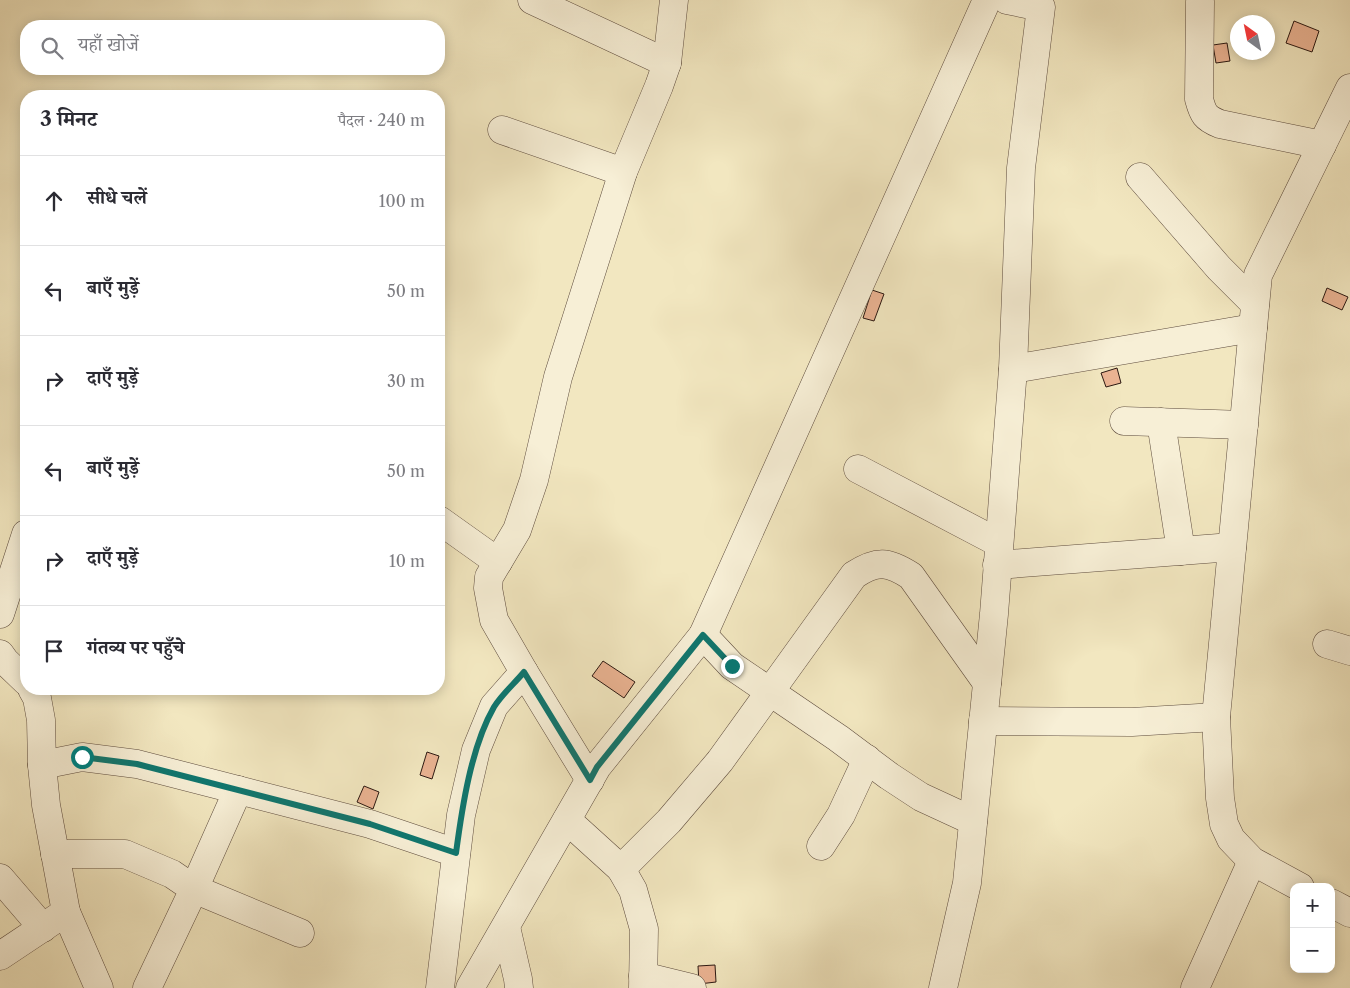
<!DOCTYPE html>
<html lang="hi">
<head>
<meta charset="utf-8">
<style>
  body { margin:0; font-family:"Libre Caslon Text","Noto Serif Devanagari",serif; background:#f7f7f7; color:#2b2b33 }
  .controls { position:absolute; right:15px; bottom:15px; display:grid; overflow:hidden; border-radius:10px; box-shadow:0 2px 12px #0003 }
  .controls button { width:45px; height:45px; display:grid; place-items:center; padding:0; border:0; border-bottom:1px solid #e1e1e2; background:#fff; color:#2b2b33; font:25px sans-serif }
  .compass { position:absolute; left:1230px; top:15px; width:45px; height:45px; border-radius:50%; background:#fff; box-shadow:0 2px 12px #0003; rotate:327deg }
  .stop { position:absolute; width:15px; height:15px; margin:-11px; border:4px solid #0f766e; border-radius:50%; background:#fff }
  .stop.end { background:#0f766e; border-color:#fff; box-shadow:0 1px 5px #0008 }
  .list { margin:0; padding:0; list-style:none }
  h2 { display:flex; justify-content:space-between; align-items:center; height:65px; margin:0; padding:0 20px; font-size:21px }
  h2 small { font-size:16px; font-weight:400; color:#7c7c81 }
  .list li { display:grid; grid-template-columns:32px 1fr auto; gap:15px; align-items:center; box-sizing:border-box; height:90px; padding:0 20px; border-top:1px solid #e1e1e2 }
  .list b { display:block; font-size:19px; white-space:nowrap }
  .list em { font-size:16px; font-style:normal; color:#7c7c81 }
  .icon { flex:none; width:28px; height:28px; fill:none; stroke:currentColor; stroke-width:2; stroke-linecap:round; stroke-linejoin:round }
  .map { position:relative; flex:none; width:1350px; height:988px; overflow:hidden }
  .search { position:absolute; background:#fff; box-shadow:0 2px 12px #0003; left:20px; top:20px; width:425px; height:55px; display:flex; align-items:center; gap:12px; box-sizing:border-box; padding:0 18px; border-radius:20px; color:#7c7c81; font-size:19px }
  .panel { position:absolute; background:#fff; box-shadow:0 2px 12px #0003; left:20px; top:90px; width:425px; height:605px; border-radius:20px }
  .map>svg:first-child { display:block }
  .building { fill:#eab392; stroke:#2c1912 }
  .lines { fill:none; stroke-linecap:round; stroke-linejoin:round }
  .street-casing { stroke:#5e4c3e; stroke-width:29 }
  .street { stroke:#f7efd6; stroke-width:28 }
  .route { stroke:#0f766e; stroke-width:6 }
</style>
</head>
<body>
<div class="map">
<svg width="1350" height="988" viewBox="0 0 1350 988">
  <rect width="100%" height="100%" fill="#f2e7c0"/>
  <filter id="stains"><feTurbulence type="fractalNoise" baseFrequency=".004" numOctaves="4"/><feColorMatrix values="0 0 0 0 .2 0 0 0 0 .09 0 0 0 0 .02 0 0 0 .5 -.17"/></filter>
  <radialGradient id="worn" r=".72"><stop offset=".6" stop-color="#630" stop-opacity="0"/><stop offset="1" stop-color="#630" stop-opacity=".3"/></radialGradient>
  <g class="building">
    <path d="M1294 21 1319 31 1312 52 1286 43Z"/>
    <path d="M1227 43 1230 61 1216 63 1213 45Z"/>
    <path d="M1327 288 1348 297 1342 310 1322 301Z"/>
    <path d="M872 290 884 294 874 321 863 318Z"/>
    <path d="M1117 368 1121 383 1106 387 1101 373Z"/>
    <path d="M603 661 635 682 624 698 592 676Z"/>
    <path d="M427 752 439 756 432 779 420 775Z"/>
    <path d="M364 786 379 792 373 809 357 802Z"/>
    <path d="M715 965 716 982 699 984 698 966Z"/>
  </g>
  <g class="lines">
    <g class="street-casing">
      <g id="street">
        <path d="M532 0 667 63"/>
        <path d="M1200 2 1199 99C1203 114 1205 118 1220 124L1322 145"/>
        <path d="M502 130 623 172"/>
        <path d="M1140 177 1219 268 1255 304"/>
        <path d="M1013 369 1253 328"/>
        <path d="M1124 421 1244 425"/>
        <path d="M1161 422 1181 551"/>
        <path d="M858 469 999 543"/>
        <path d="M439 520 498 562"/>
        <path d="M997 565 1232 547"/>
        <path d="M0 614 26 534"/>
        <path d="M703 635 732 666 838 738 889 776 921 797 973 821"/>
        <path d="M1327 644 1350 651"/>
        <path d="M0 654 5 661 26 681"/>
        <path d="M524 672 494 620 488 588 489 577 517 530 534 480 558 377 623 172 659 86 667 63 674 0"/>
        <path d="M983 721 1132 722 1216 717"/>
        <path d="M42 765 82 757 137 764 370 824 456 853"/>
        <path d="M238 790 194 889 300 933"/>
        <path d="M567 820 621 869 669 821 720 761 854 575C877 560 888 561 911 576L987 683"/>
        <path d="M821 846 841 815 867 759"/>
        <path d="M55 854H125L172 874 194 889 147 988"/>
        <path d="M621 869 633 890 644 929 643 988"/>
        <path d="M0 878 43 928"/>
        <path d="M1300 887 1252 861 1231 839 1224 824 1220 798 1216 717 1258 275 1350 88"/>
        <path d="M1331 903 1350 913"/>
        <path d="M66 912 99 988"/>
        <path d="M506 927 518 979 519 988"/>
        <path d="M0 956 66 912 46 805 42 765 41 720 37 698 32 689"/>
        <path d="M643 976 692 988"/>
        <path d="M440 988 461 815 476 750 494 706 524 672 590 780"/>
        <path d="M470 988 597 767 703 635 987 0"/>
        <path d="M943 988 967 883 994 614 1013 369 1021 168 1041 7 1007 0"/>
        <path d="M1195 988 1252 861"/>
      </g>
    </g>
    <use href="#street" class="street"/>
  </g>
  <g class="lines">
    <path class="route" d="M82 757 137 764 370 824 456 853C462 808 471 747 494 707 502 694 515 683 524 672L590 780 597 767 703 635 732 666"/>
  </g>
  <rect width="100%" height="100%" filter="url(#stains)"/>
  <rect width="100%" height="100%" fill="url(#worn)"/>
</svg>
<div class="controls">
<button>+</button>
<button>−</button>
</div>
<svg class="compass" viewBox="-18 -18 36 36"><path d="M0-13l5 13h-10z" fill="#e53935"/><path d="M0 13l5-13h-10z" fill="#7c7c81"/></svg>
<div class="stop" style="left:82px;top:757px"></div>
<div class="stop end" style="left:732px;top:666px"></div>
<div class="search"><svg class="icon" aria-label="search" viewBox="0 0 24 24"><circle cx="10" cy="10" r="6"/><path d="M15 15l6 6"/></svg>यहाँ खोजें</div>
<section class="panel">
<h2>3 मिनट<small>पैदल · 240 m</small></h2>
<ul class="list">
<li><svg class="icon" aria-label="ahead" viewBox="0 0 24 24"><path d="M12 20V5M6 11l6-6 6 6"/></svg><div><b>सीधे चलें</b></div><em>100 m</em></li>
<li><svg class="icon" aria-label="left" viewBox="0 0 24 24"><path d="M17 20v-9H6M10 6l-5 5 5 5"/></svg><div><b>बाएँ मुड़ें</b></div><em>50 m</em></li>
<li><svg class="icon" aria-label="right" viewBox="0 0 24 24"><path d="M7 20v-9h11M14 6l5 5-5 5"/></svg><div><b>दाएँ मुड़ें</b></div><em>30 m</em></li>
<li><svg class="icon" aria-label="left" viewBox="0 0 24 24"><path d="M17 20v-9H6M10 6l-5 5 5 5"/></svg><div><b>बाएँ मुड़ें</b></div><em>50 m</em></li>
<li><svg class="icon" aria-label="right" viewBox="0 0 24 24"><path d="M7 20v-9h11M14 6l5 5-5 5"/></svg><div><b>दाएँ मुड़ें</b></div><em>10 m</em></li>
<li><svg class="icon" aria-label="arrive" viewBox="0 0 24 24"><path d="M6 21V4h12l-3 4 3 4H6"/></svg><div><b>गंतव्य पर पहुँचे</b></div></li>
</ul>
</section>
</div>
</body>
</html>
